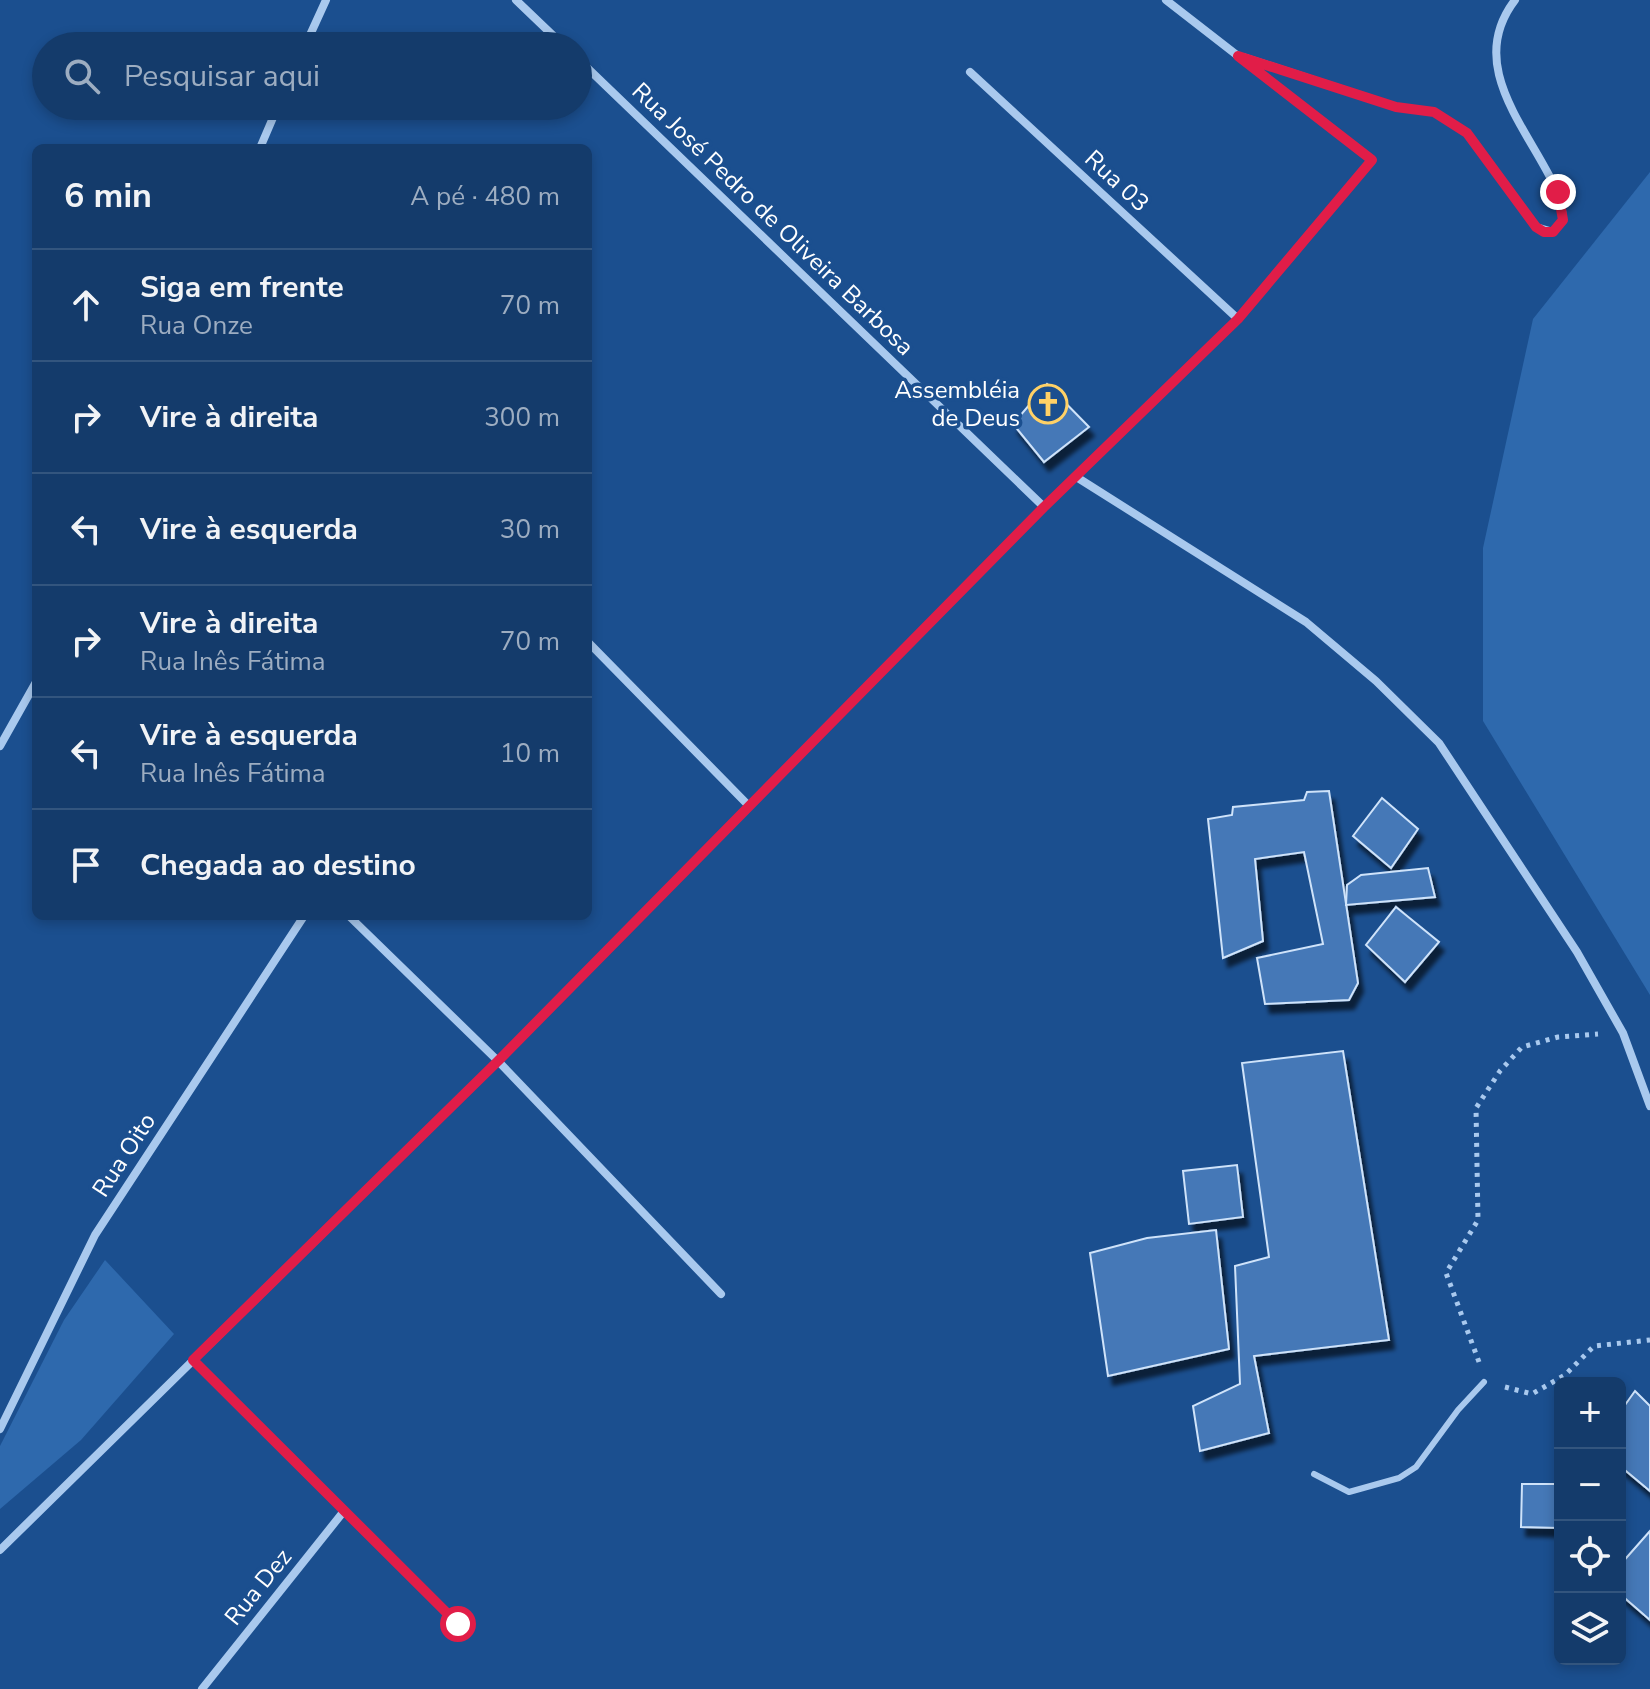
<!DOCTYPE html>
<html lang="pt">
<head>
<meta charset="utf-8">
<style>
  body { margin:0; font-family:"Nunito Sans",sans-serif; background:#1d4271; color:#f1f3f6 }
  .controls { position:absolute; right:24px; bottom:24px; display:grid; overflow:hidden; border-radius:12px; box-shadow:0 4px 12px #0003 }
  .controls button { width:72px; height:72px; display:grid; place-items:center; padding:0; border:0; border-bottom:2px solid #33557e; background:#143b6b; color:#f1f3f6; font:40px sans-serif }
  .stop { position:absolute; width:24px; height:24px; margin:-18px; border:6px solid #e11d48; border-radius:50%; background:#fff }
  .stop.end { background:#e11d48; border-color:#fff; box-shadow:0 2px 8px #0008 }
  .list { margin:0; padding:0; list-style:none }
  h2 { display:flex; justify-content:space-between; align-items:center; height:104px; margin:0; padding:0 32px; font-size:34px }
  h2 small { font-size:26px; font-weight:400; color:#9dadc1 }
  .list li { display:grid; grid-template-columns:52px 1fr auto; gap:24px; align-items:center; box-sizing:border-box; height:112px; padding:0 32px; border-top:2px solid #33557e }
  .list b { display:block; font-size:30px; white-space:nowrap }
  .list p { margin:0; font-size:26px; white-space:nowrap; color:#9dadc1 }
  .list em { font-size:26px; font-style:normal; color:#9dadc1 }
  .icon { flex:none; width:44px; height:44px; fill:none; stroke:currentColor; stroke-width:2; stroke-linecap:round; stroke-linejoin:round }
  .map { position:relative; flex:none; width:1650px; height:1689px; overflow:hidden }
  .search { position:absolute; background:#143b6b; box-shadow:0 4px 12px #0003; left:32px; top:32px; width:560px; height:88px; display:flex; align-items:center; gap:20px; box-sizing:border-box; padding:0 28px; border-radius:44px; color:#9dadc1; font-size:30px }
  .panel { position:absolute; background:#143b6b; box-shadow:0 4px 12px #0003; left:32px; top:144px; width:560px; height:776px; border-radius:12px }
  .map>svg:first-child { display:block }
  .green { fill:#2e69ad }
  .building { fill:#4478b7; stroke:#cfe3fa; stroke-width:2; filter:url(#shadow) }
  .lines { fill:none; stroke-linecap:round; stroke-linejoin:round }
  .path { stroke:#a9c9ee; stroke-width:5; stroke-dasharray:4 6; stroke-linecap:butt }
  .lane { stroke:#a9c9ee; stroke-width:6 }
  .street { stroke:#a9c9ee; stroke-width:8 }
  .route { stroke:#e11d48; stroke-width:10 }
  .labels { text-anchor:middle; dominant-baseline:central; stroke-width:7; stroke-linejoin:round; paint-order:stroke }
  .street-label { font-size:24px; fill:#fff; stroke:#1b4f8f }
  .poi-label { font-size:24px; fill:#fff; stroke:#1b4f8f; text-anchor:end }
</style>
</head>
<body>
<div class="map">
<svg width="1650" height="1689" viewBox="0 0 1650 1689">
  <defs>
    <filter id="shadow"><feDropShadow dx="5" dy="9" stdDeviation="2" flood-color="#0009"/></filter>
  </defs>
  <rect width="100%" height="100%" fill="#1b4f8f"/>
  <g class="green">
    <path d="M1650 172V995L1483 721V548L1533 319Z"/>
    <path d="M105 1260 174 1334 81 1440 0 1509V1446L64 1320Z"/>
  </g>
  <g class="building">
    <path d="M1047 384 1089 427 1044 462 1013 424Z"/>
    <path d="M1329 791 1358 983 1349 1000 1265 1004 1257 958 1323 944 1304 852 1255 859 1263 941 1223 958 1208 819 1232 815 1233 807 1304 800 1307 792Z"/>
    <path d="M1382 798 1418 829 1391 868 1353 836Z"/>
    <path d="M1428 868 1435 897 1346 905 1347 885 1361 875Z"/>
    <path d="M1396 907 1439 942 1405 982 1366 945Z"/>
    <path d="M1343 1051 1389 1340 1254 1356 1269 1433 1200 1451 1193 1406 1240 1384 1235 1266 1269 1257 1242 1063Z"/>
    <path d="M1237 1165 1243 1217 1189 1224 1183 1171Z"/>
    <path d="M1216 1230 1229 1349 1108 1376 1090 1253 1147 1238Z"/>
    <path d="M1635 1391 1650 1406V1491L1620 1466V1412Z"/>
    <path d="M1522 1484H1560V1528L1521 1527Z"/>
    <path d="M1650 1531V1620L1620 1594V1565Z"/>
  </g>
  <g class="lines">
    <g class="path">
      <path d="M1479 1362 1446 1273 1478 1220 1476 1108 1500 1071 1522 1047 1558 1037 1598 1034"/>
      <path d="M1505 1387 1532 1394 1565 1375 1594 1346 1650 1340"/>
    </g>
    <path class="lane" d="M1314 1474 1349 1492 1399 1478 1416 1467 1458 1410 1484 1382"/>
    <g class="street">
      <path d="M516 0 564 46"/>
      <path d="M305 46 326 0"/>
      <path d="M1243 57 1396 107 1434 112 1467 133 1536 227 1553 232 1563 220 1561 200C1535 135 1462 69 1515 0"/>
      <path d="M578 59 1044 507"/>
      <path d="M970 72 1238 319"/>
      <path d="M260 148 278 106"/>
      <path d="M1078 478 1306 622 1376 681 1439 743 1577 952 1623 1033 1650 1106"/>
      <path d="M588 642 749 806"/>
      <path d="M0 746 36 682"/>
      <path d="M349 916 498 1061 721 1294"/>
      <path d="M193 1360 458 1624"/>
      <path d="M0 1429 95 1235 304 916"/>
      <path d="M0 1550 498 1061 1044 507 1238 319 1372 160 1166 0"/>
      <path d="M202 1689 344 1511"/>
    </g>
  </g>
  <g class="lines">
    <path class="route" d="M458 1624 193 1360 498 1061 1044 507 1238 319 1372 160 1238 56 1396 107 1434 112 1467 133 1536 227 1544 232H1553L1563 220 1558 192"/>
  </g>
  <defs>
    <g id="church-ring" transform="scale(2)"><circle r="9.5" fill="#1b4f8f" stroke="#ffd166" stroke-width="1.5"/><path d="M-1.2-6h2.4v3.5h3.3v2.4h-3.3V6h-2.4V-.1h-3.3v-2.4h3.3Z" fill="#ffd166"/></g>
  </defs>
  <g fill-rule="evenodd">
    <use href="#church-ring" x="1048" y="404"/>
  </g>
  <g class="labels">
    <g class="street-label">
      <text transform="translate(1117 181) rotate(43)">Rua 03</text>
      <text transform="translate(773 219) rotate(44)">Rua José Pedro de Oliveira Barbosa</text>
      <text transform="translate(124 1155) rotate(-57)">Rua Oito</text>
      <text transform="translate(258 1587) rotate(-51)">Rua Dez</text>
    </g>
    <g class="poi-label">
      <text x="1020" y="390">Assembléia<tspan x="1020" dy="28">de Deus</tspan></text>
    </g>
  </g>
</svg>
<div class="controls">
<button>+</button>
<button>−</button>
<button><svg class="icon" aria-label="locate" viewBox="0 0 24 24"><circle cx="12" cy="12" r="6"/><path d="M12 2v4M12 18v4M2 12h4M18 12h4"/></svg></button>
<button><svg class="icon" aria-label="layers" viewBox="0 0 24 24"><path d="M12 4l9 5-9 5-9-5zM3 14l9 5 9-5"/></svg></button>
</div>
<div class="stop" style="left:458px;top:1624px"></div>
<div class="stop end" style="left:1558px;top:192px"></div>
<div class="search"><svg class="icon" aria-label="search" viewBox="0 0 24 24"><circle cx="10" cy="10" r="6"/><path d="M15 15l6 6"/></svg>Pesquisar aqui</div>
<section class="panel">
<h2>6 min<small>A pé · 480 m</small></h2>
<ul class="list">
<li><svg class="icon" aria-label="ahead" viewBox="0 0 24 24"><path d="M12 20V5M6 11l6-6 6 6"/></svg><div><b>Siga em frente</b><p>Rua Onze</p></div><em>70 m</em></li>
<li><svg class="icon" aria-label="right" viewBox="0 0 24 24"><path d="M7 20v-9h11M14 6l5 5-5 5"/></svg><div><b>Vire à direita</b></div><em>300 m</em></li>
<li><svg class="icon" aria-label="left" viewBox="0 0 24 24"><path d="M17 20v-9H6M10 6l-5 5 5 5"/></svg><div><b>Vire à esquerda</b></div><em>30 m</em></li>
<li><svg class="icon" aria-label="right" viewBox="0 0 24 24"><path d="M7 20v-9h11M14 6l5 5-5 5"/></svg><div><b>Vire à direita</b><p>Rua Inês Fátima</p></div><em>70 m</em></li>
<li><svg class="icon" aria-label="left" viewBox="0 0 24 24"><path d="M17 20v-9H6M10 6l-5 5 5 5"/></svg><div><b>Vire à esquerda</b><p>Rua Inês Fátima</p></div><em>10 m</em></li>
<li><svg class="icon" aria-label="arrive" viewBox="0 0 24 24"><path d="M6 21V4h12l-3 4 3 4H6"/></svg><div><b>Chegada ao destino</b></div></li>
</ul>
</section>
</div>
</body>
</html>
